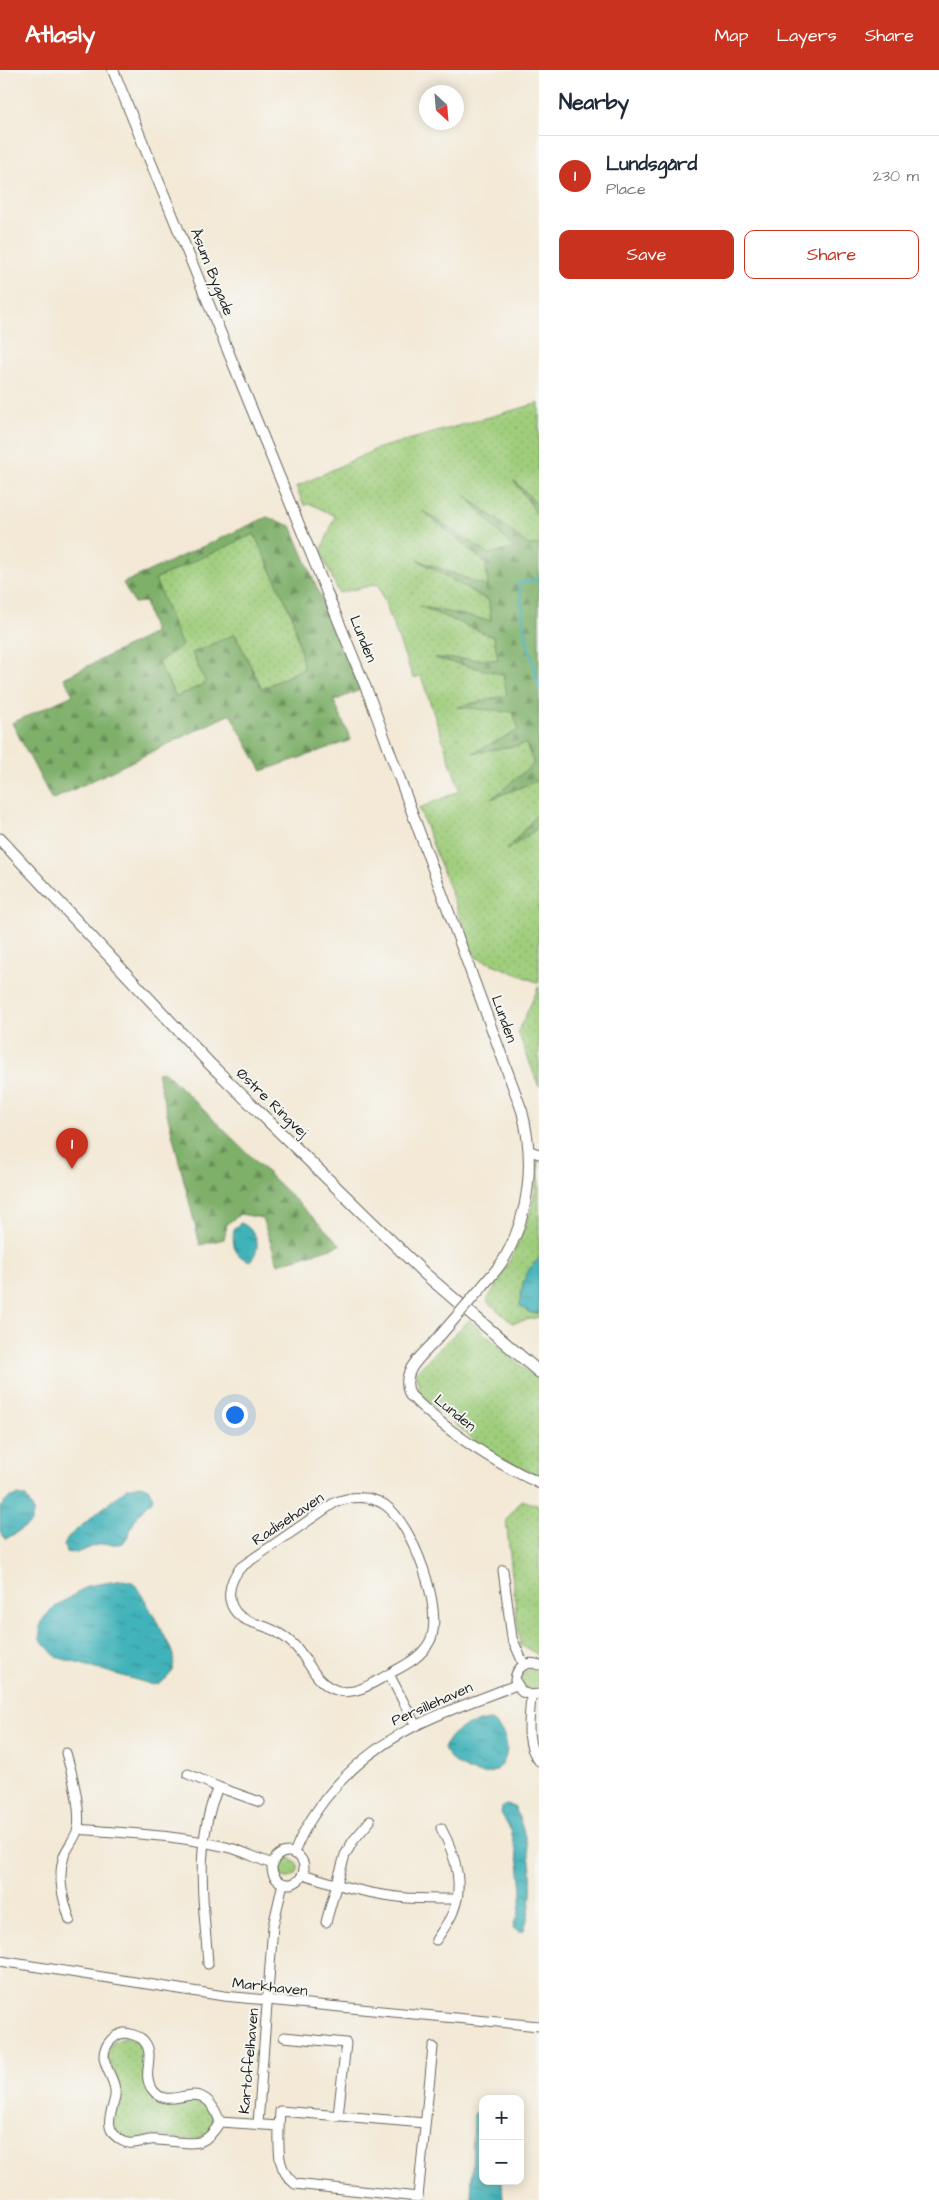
<!DOCTYPE html>
<html lang="en">
<head>
<meta charset="utf-8">
<style>
  body { margin:0; font-family:"Architects Daughter",sans-serif; background:#f2f2f3; color:#1f2937 }
  .controls { position:absolute; right:15px; bottom:15px; display:grid; overflow:hidden; border-radius:10px; box-shadow:0 2px 12px #0003 }
  .controls button { width:45px; height:45px; display:grid; place-items:center; padding:0; border:0; border-bottom:1px solid #e0e1e3; background:#fff; color:#1f2937; font:25px sans-serif }
  .compass { position:absolute; left:419px; top:15px; width:45px; height:45px; border-radius:50%; background:#fff; box-shadow:0 2px 12px #0003; rotate:154deg }
  .you { position:absolute; left:234px; top:1344px; width:18px; height:18px; margin:-12px; border:4px solid #fff; border-radius:50%; background:#1a73e8; box-shadow:0 0 0 8px #1a73e833 }
  .badge { display:grid; place-items:center; width:32px; height:32px; border-radius:50%; background:#c8321e; color:#fff; font-size:16px; font-weight:700 }
  .pin { position:absolute; translate:-50% -41px; filter:drop-shadow(0 1px 2px #0008) }
  .pin::after { content:''; position:absolute; top:26px; width:18px; height:15px; background:inherit; clip-path:polygon(0 0,100% 0,50% 100%) }
  .list { margin:0; padding:0; list-style:none }
  h2 { display:flex; justify-content:space-between; align-items:center; height:65px; margin:0; padding:0 20px; font-size:21px }
  h2 small { font-size:16px; font-weight:400; color:#747a83 }
  .list li { display:grid; grid-template-columns:32px 1fr auto; gap:15px; align-items:center; box-sizing:border-box; height:80px; padding:0 20px; border-top:1px solid #e0e1e3 }
  .list b { display:block; font-size:19px; white-space:nowrap }
  .list p { margin:0; font-size:16px; white-space:nowrap; color:#747a83 }
  .list em { font-size:16px; font-style:normal; color:#747a83 }
  .actions { display:flex; gap:10px; padding:15px 20px }
  .actions a { flex:1; padding:11px 0; border:1px solid #c8321e; border-radius:10px; text-align:center; font-size:18px; color:#c8321e }
  .actions .main { background:#c8321e; color:#fff }
  .map { position:relative; flex:none; width:539px; height:2130px; overflow:hidden }
  header { display:flex; align-items:center; gap:30px; box-sizing:border-box; height:70px; padding:0 25px; background:#c8321e; color:#fff }
  header strong { font-size:24px }
  nav { display:flex; gap:28px; margin-inline-start:auto; font-size:18px }
  main { display:flex }
  aside { flex:1; background:#fff }
  .map>svg:first-child { display:block }
  .grass { fill:url(#grass-dots); stroke:#5e744c }
  .forest { fill:url(#forest-firs); stroke:#4e6644; fill-rule:evenodd }
  .water { fill:url(#water-ripples); stroke:#2e676a }
  .lines { fill:none; stroke-linecap:round; stroke-linejoin:round }
  .stream { stroke:#41b2b9; stroke-width:2.5 }
  .minor-casing { stroke:#67645d; stroke-width:11 }
  .tertiary-casing { stroke:#67645d; stroke-width:12 }
  .secondary-casing { stroke:#67645d; stroke-width:13 }
  .minor { stroke:#fff; stroke-width:9 }
  .tertiary { stroke:#fff; stroke-width:10 }
  .secondary { stroke:#fff; stroke-width:11 }
  .tertiary-bridge-casing { stroke:#67645d; stroke-width:12; stroke-linecap:butt }
  .tertiary-bridge { stroke:#fff; stroke-width:10 }
  .labels { text-anchor:middle; dominant-baseline:central; stroke-width:4; stroke-linejoin:round; paint-order:stroke }
  .street-label { font-size:15px; fill:#1c1c1c; stroke:#f6f6f2 }
</style>
</head>
<body>
<header>
<strong>Atlasly</strong>
<nav><a>Map</a><a>Layers</a><a>Share</a></nav>
</header>
<main>
<div class="map">
<svg width="539" height="2130" viewBox="0 0 539 2130">
  <defs>
    <pattern id="grass-dots" width="8" height="8" patternUnits="userSpaceOnUse" patternTransform="scale(1.25)"><rect width="8" height="8" fill="#9fcd7b"/><path d="M2 2h.1M6 6h.1" fill="none" stroke="#88af6a" stroke-width="1.8" stroke-linecap="round"/></pattern>
    <pattern id="forest-firs" width="22" height="20" patternUnits="userSpaceOnUse" patternTransform="scale(1.25)"><rect width="22" height="20" fill="#7fb06b"/><path d="M5 1l3.5 6h-7zM16 11l3.5 6h-7z" fill="#678e57"/></pattern>
    <pattern id="water-ripples" width="26" height="14" patternUnits="userSpaceOnUse" patternTransform="scale(1.25)"><rect width="26" height="14" fill="#41b2b9"/><path d="M2 4q2-2 4 0t4 0M15 11q2-2 4 0t4 0" fill="none" stroke="#369096"/></pattern>
  </defs>
  <rect width="100%" height="100%" fill="#f6f6f2"/>
  <filter id="ink" filterUnits="userSpaceOnUse"><feTurbulence type="fractalNoise" baseFrequency=".02" numOctaves="2"/><feDisplacementMap in="SourceGraphic" scale="10" xChannelSelector="R" yChannelSelector="G"/><feConvolveMatrix kernelMatrix="1 2 1 2 8 2 1 2 1" color-interpolation-filters="sRGB"/></filter>
  <filter id="wash" filterUnits="userSpaceOnUse"><feTurbulence type="fractalNoise" baseFrequency=".0096" numOctaves="4" result="noise"/><feDisplacementMap in="SourceGraphic" scale="20" xChannelSelector="R" yChannelSelector="G"/><feGaussianBlur stdDeviation="1.12" result="paint"/><feColorMatrix in="noise" values="0 0 0 0 0 0 0 0 0 0 0 0 0 0 0 0 0 1.4 0 .05"/><feComposite in="paint" operator="in"/></filter>
  <g filter="url(#wash)">
    <rect width="100%" height="100%" fill="#f3e9d6"/>
    <g class="grass">
      <path d="M539 333V436L516 413 539 447V474L530 476 469 428 514 479 489 484 428 445 486 493 488 517 422 492 489 531 491 552 423 537 494 567 498 590 438 589 503 604 507 625 460 637 513 642 520 660 475 682 526 674 534 694 493 728 539 710V742L508 779 539 757V913L475 887 419 738 460 721 421 606 413 608 378 514 339 523 321 482 335 446 311 434 304 435 296 417 376 379Z"/>
      <path d="M254 463 292 545 305 598 262 619 235 564 206 613 176 627 157 592 155 509Z"/>
      <path d="M539 916V1017L518 962Z"/>
      <path d="M537 1090H539V1189C524 1201 521 1218 520 1236L531 1243H539V1247L512 1253 487 1231C507 1196 528 1161 535 1121 537 1111 536 1100 537 1090Z"/>
      <path d="M469 1250 539 1311V1406L492 1385 420 1325 416 1302Z"/>
      <path d="M522 1430 539 1436V1585L520 1575 506 1450Z"/>
      <circle cx="531" cy="1609" r="10"/>
      <circle cx="288" cy="1798" r="10"/>
      <path d="M127 1967 137 1971 144 1978 146 1983 143 2004 145 2015 161 2031 172 2033 192 2028 207 2033C212 2043 218 2051 209 2061 197 2076 174 2066 158 2066 147 2065 138 2071 128 2068 123 2067 118 2063 116 2059 108 2047 120 2031 119 2018 118 2007 111 1996 106 1986L113 1972Z"/>
    </g>
    <g class="forest">
      <path d="M514 410 539 436V447Z"/>
      <path d="M465 425 530 476 539 474V710L491 729 534 694 526 674 473 683 519 660 513 642 458 637 507 625 503 604 434 588 498 590 494 567 419 536 491 551 489 531 418 490 488 517 486 493 423 441 489 484 514 479Z"/>
      <path d="M267 447 291 456 360 620 334 631 351 670 262 701 230 644 52 730 12 653 73 625 64 608 154 563 145 532 134 533 123 513ZM254 464 292 545 304 598 262 619 235 564 192 583 206 613 176 627 158 592 182 576 155 509Z"/>
      <path d="M539 742V757L506 781Z"/>
      <path d="M163 1001 169 1006 341 1175 278 1194 262 1148 240 1144 227 1154 224 1169 200 1175 157 1003Z"/>
    </g>
    <g class="water">
      <path d="M241 1153C257 1160 263 1178 250 1191 233 1186 232 1174 234 1158Z"/>
      <path d="M539 1189V1243H531L520 1236C521 1218 524 1201 539 1189Z"/>
      <path d="M140 1415 148 1418 153 1427C151 1435 144 1436 140 1443 132 1452 131 1464 123 1473 115 1475 107 1474 98 1475 86 1478 80 1485 66 1482L64 1476 68 1467 127 1418Z"/>
      <path d="M19 1425 26 1427 34 1442 30 1454 6 1469 0 1462V1437L10 1427Z"/>
      <path d="M123 1510 132 1512 139 1519C146 1533 173 1577 174 1590 174 1603 166 1612 154 1615L56 1587 40 1569V1557L43 1549 52 1539 87 1516Z"/>
      <path d="M489 1650C522 1667 506 1720 466 1699 456 1694 449 1689 444 1679 450 1659 470 1653 489 1650Z"/>
      <path d="M506 1735 515 1737C531 1777 538 1818 524 1860L520 1862 513 1858 514 1853 518 1847 522 1821 519 1792 511 1761 501 1743 502 1737Z"/>
      <path d="M479 2039H483V2111H502L503 2130H471L474 2044Z"/>
    </g>
    <g class="lines">
      <path class="stream" d="M539 509 519 513 525 561 539 617"/>
    </g>
  </g>
  <g filter="url(#ink)">
    <g class="lines">
      <g class="minor-casing">
        <g id="minor">
          <path d="M530 1081 539 1084"/>
          <path d="M503 1500 512 1568 524 1595"/>
          <path d="M539 1595C527 1590 516 1597 515 1610L522 1622 531 1625 539 1624"/>
          <path d="M389 1604C374 1612 357 1625 339 1621 315 1615 310 1591 295 1576 286 1567 277 1561 266 1557 258 1554 248 1552 241 1547 223 1533 229 1511 241 1497L334 1433C351 1426 370 1425 385 1435 412 1453 445 1541 430 1571 421 1588 405 1595 389 1604L415 1654"/>
          <path d="M531 1625C530 1647 524 1673 539 1691"/>
          <path d="M66 1683C72 1702 81 1739 78 1758 76 1768 67 1777 64 1786 57 1808 63 1829 70 1850"/>
          <path d="M188 1704 218 1717 260 1732"/>
          <path d="M78 1759C130 1764 183 1765 234 1779 247 1783 260 1790 273 1794"/>
          <circle cx="288" cy="1798" r="16"/>
          <path d="M294 1784C301 1763 313 1745 326 1728 379 1661 441 1644 516 1615"/>
          <path d="M303 1804C337 1815 371 1825 407 1828 424 1829 441 1829 457 1829"/>
          <path d="M326 1852 345 1785 353 1771 370 1751"/>
          <path d="M436 1870C442 1861 449 1852 453 1842 465 1814 455 1784 441 1758"/>
          <path d="M0 1891 224 1926 539 1956"/>
          <path d="M208 1894C204 1832 193 1776 218 1717"/>
          <path d="M284 1967 346 1973 338 2046"/>
          <path d="M220 2052C201 1998 172 2047 152 2019 140 2003 158 1984 142 1969 138 1966 129 1963 124 1963 119 1964 114 1967 111 1970 92 1990 118 2006 115 2026 113 2041 102 2056 118 2068 129 2077 138 2072 150 2070 156 2069 163 2071 169 2071 196 2074 205 2077 220 2052L279 2056C279 2079 276 2099 295 2114L418 2127 433 1977"/>
          <path d="M258 2054 273 1856 283 1813"/>
          <path d="M279 2056 280 2041 425 2053"/>
        </g>
      </g>
      <g class="tertiary-casing">
        <g id="tertiary">
          <path d="M113 0 370 628 522 1041C535 1091 530 1144 504 1189 498 1199 489 1208 482 1217"/>
          <path d="M437 1269C422 1286 399 1301 410 1325 447 1362 492 1391 539 1413"/>
        </g>
      </g>
      <g class="secondary-casing">
        <path id="secondary" d="M0 769 210 994 424 1203 539 1302"/>
      </g>
      <use href="#minor" class="minor"/>
      <use href="#tertiary" class="tertiary"/>
      <use href="#secondary" class="secondary"/>
      <g class="tertiary-bridge-casing">
        <path id="tertiary-bridge" d="M437 1269 482 1217"/>
      </g>
      <use href="#tertiary-bridge" class="tertiary-bridge"/>
    </g>
  </g>
  <g class="labels">
    <g class="street-label">
      <text transform="translate(212 202) rotate(68)">Åsum Bygade</text>
      <text transform="translate(363 569) rotate(68)">Lunden</text>
      <text transform="translate(504 949) rotate(70)">Lunden</text>
      <text transform="translate(272 1033) rotate(44)">Østre Ringvej</text>
      <text transform="translate(455 1343) rotate(39)">Lunden</text>
      <text transform="translate(288 1449) rotate(-34)">Radisehaven</text>
      <text transform="translate(432 1634) rotate(-24)">Persillehaven</text>
      <text transform="translate(270 1917) rotate(6)">Markhaven</text>
      <text transform="translate(249 1991) rotate(-85)">Kartoffelhaven</text>
    </g>
  </g>
</svg>
<div class="controls">
<button>+</button>
<button>−</button>
</div>
<svg class="compass" viewBox="-18 -18 36 36"><path d="M0-13l5 13h-10z" fill="#e53935"/><path d="M0 13l5-13h-10z" fill="#747a83"/></svg>
<div class="you"></div>
<div class="pin badge" style="left:72px;top:1099px">1</div>
</div>
<aside>
<h2>Nearby<small></small></h2>
<ul class="list">
<li><span class="badge">1</span><div><b>Lundsgård</b><p>Place</p></div><em>230 m</em></li>
</ul>
<div class="actions"><a class="main">Save</a><a>Share</a></div>
</aside>
</main>
</body>
</html>
